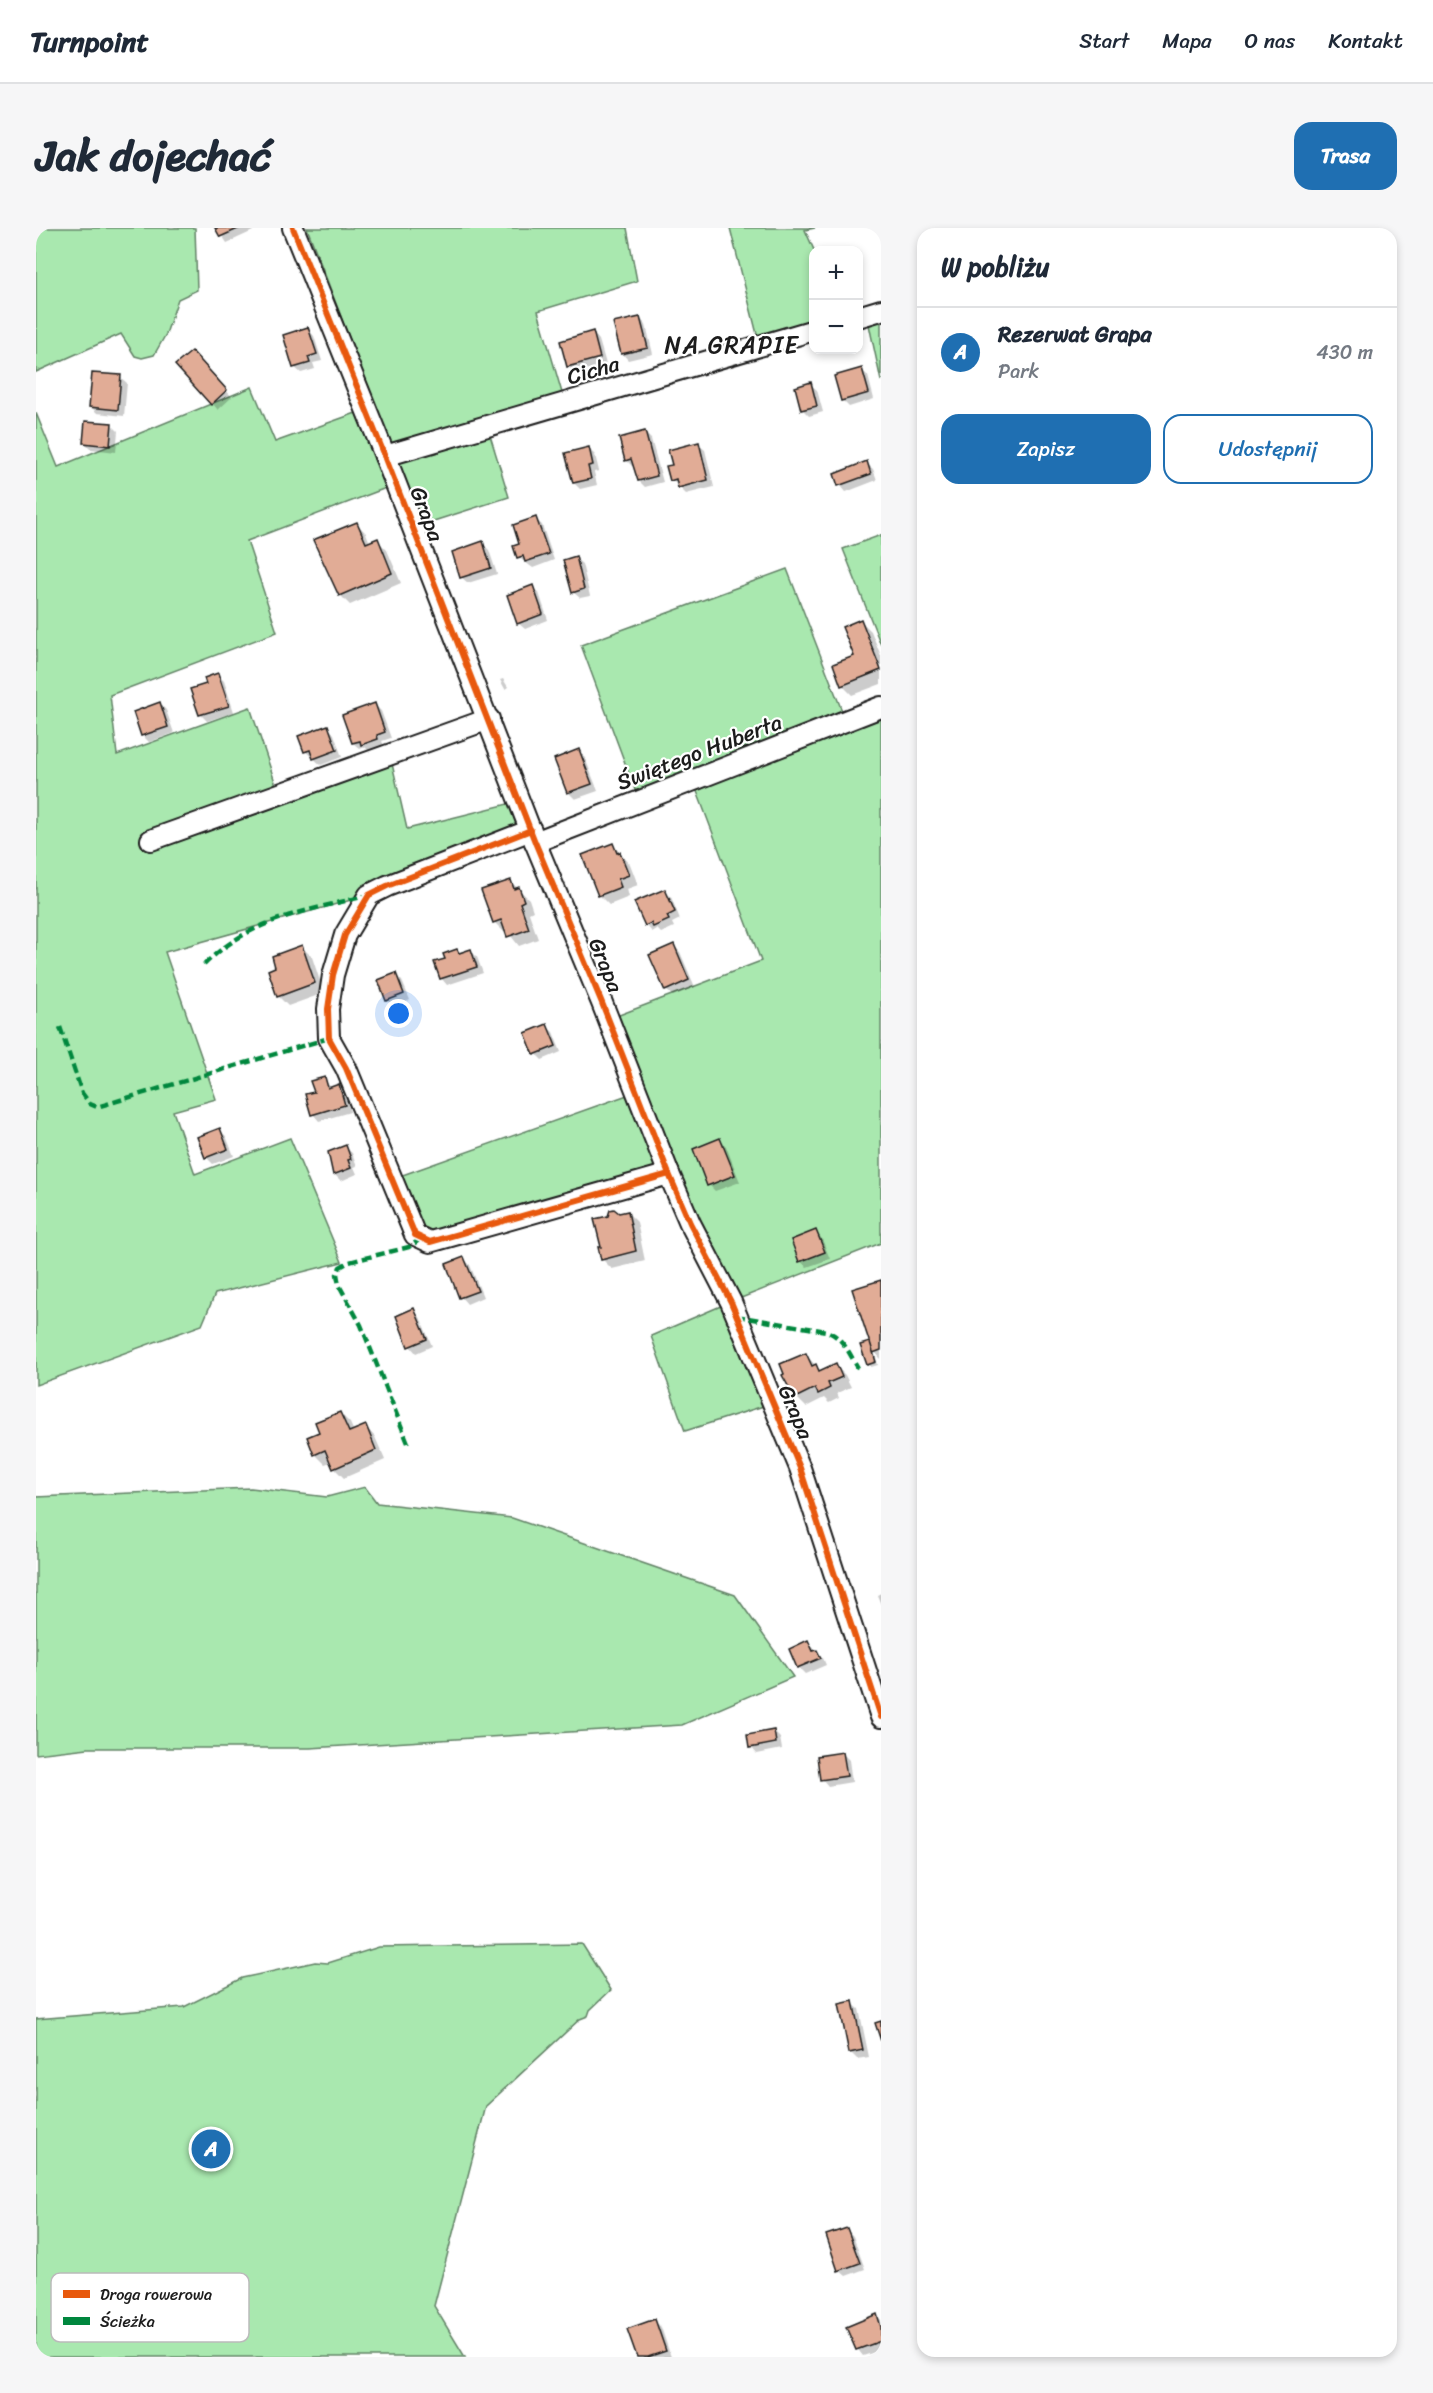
<!DOCTYPE html>
<html lang="pl">
<head>
<meta charset="utf-8">
<style>
  body { margin:0; font-family:Sriracha,sans-serif; background:#f6f6f7; color:#1f2937 }
  .controls { position:absolute; right:18px; top:18px; display:grid; overflow:hidden; border-radius:12px; box-shadow:0 3px 9px #0003 }
  .controls button { width:54px; height:54px; display:grid; place-items:center; padding:0; border:0; border-bottom:2px solid #e0e1e3; background:#fff; color:#1f2937; font:30px sans-serif }
  .you { position:absolute; left:363px; top:786px; width:21px; height:21px; margin:-15px; border:4px solid #fff; border-radius:50%; background:#1a73e8; box-shadow:0 0 0 9px #1a73e833 }
  .badge { display:grid; place-items:center; width:39px; height:39px; border-radius:50%; background:#1f6fb2; color:#fff; font-size:20px; font-weight:700 }
  .pin { position:absolute; translate:-50% -50%; border:3px solid #fff; box-shadow:0 2px 6px #0006 }
  .list { margin:0; padding:0; list-style:none }
  h2 { display:flex; justify-content:space-between; align-items:center; height:78px; margin:0; padding:0 24px; font-size:26px }
  h2 small { font-size:20px; font-weight:400; color:#747a83 }
  .list li { display:grid; grid-template-columns:39px 1fr auto; gap:18px; align-items:center; box-sizing:border-box; height:90px; padding:0 24px; border-top:2px solid #e0e1e3 }
  .list b { display:block; font-size:22px; white-space:nowrap }
  .list p { margin:0; font-size:20px; white-space:nowrap; color:#747a83 }
  .list em { font-size:20px; font-style:normal; color:#747a83 }
  .actions { display:flex; gap:12px; padding:18px 24px }
  .actions a { flex:1; padding:14px 0; border:2px solid #1f6fb2; border-radius:18px; text-align:center; font-size:21px; color:#1f6fb2 }
  .actions .main { background:#1f6fb2; color:#fff }
  .map { position:relative; flex:none; width:845px; height:2129px; overflow:hidden; border-radius:18px }
  header { display:flex; align-items:center; gap:36px; box-sizing:border-box; height:84px; padding:0 30px; background:#fff; border-bottom:2px solid #e0e1e3 }
  header strong { font-size:28px }
  nav { display:flex; gap:33px; margin-inline-start:auto; font-size:21px }
  .intro { display:flex; align-items:center; justify-content:space-between; box-sizing:border-box; height:144px; padding:0 36px }
  h1 { margin:0; font-size:42px }
  .button { padding:15px 27px; border-radius:18px; background:#1f6fb2; color:#fff; font-size:21px; font-weight:700 }
  main { display:flex; gap:36px; padding:0 36px }
  aside { flex:1; background:#fff; border-radius:18px; box-shadow:0 3px 9px #0003 }
  .map>svg:first-child { display:block }
  .green { fill:#a9e8af; stroke:#628266; stroke-width:1.5 }
  .shadow { fill:#0003 }
  .building { fill:#e1ac96; stroke:#1c1c1c; stroke-width:1.5 }
  .lines { fill:none; stroke-linecap:round; stroke-linejoin:round }
  .street-casing { stroke:#1c1c1c; stroke-width:24 }
  .street { stroke:#fff; stroke-width:20 }
  .quiet { stroke:#00873e; stroke-width:4.5; stroke-dasharray:9 4.5; stroke-linecap:butt }
  .cycleway-casing { stroke:#fff; stroke-width:10 }
  .cycleway { stroke:#e8590c; stroke-width:6 }
  .labels { text-anchor:middle; dominant-baseline:central; stroke-width:4.5; stroke-linejoin:round; paint-order:stroke }
  .street-label { font-size:22px; fill:#1c1c1c; stroke:#fff }
  .neighbourhood-label { font-size:24px; letter-spacing:1.5px; fill:#1c1c1c; stroke:#fff }
  .key { fill:#fff; stroke:#bbb; stroke-width:1.5 }
  .key-label { font-size:16px; fill:#1c1c1c }
</style>
</head>
<body>
<header>
<strong>Turnpoint</strong>
<nav><a>Start</a><a>Mapa</a><a>O nas</a><a>Kontakt</a></nav>
</header>
<div class="intro"><h1>Jak dojechać</h1><a class="button">Trasa</a></div>
<main>
<div class="map">
<svg width="845" height="2129" viewBox="0 0 845 2129">
  <rect width="100%" height="100%" fill="#fff"/>
  <filter id="ink" filterUnits="userSpaceOnUse"><feTurbulence type="fractalNoise" baseFrequency=".0167" numOctaves="2"/><feDisplacementMap in="SourceGraphic" scale="12" xChannelSelector="R" yChannelSelector="G"/><feConvolveMatrix kernelMatrix="1 2 1 2 8 2 1 2 1" color-interpolation-filters="sRGB"/></filter>
  <g filter="url(#ink)">
    <g class="green">
      <path d="M0 0H159L161 62 142 71 130 106 118 127 106 130 99 128 85 106 0 144Z"/>
      <path d="M271 0H591L601 53 502 83 529 175 453 204 473 269 385 297Z"/>
      <path d="M694 0H779L769 2 778 22 777 102 724 118Z"/>
      <path d="M845 89V153L832 92Z"/>
      <path d="M216 159 239 214 320 185 350 260 211 313 241 404 74 467 81 527 214 479 243 566 354 527 371 601 484 573 495 602 333 667 129 724 180 871 137 883 159 946 254 910 306 1034 179 1066 166 1097 0 1157V185L22 239Z"/>
      <path d="M845 307V417L807 321Z"/>
      <path d="M751 341 808 488 602 570 545 417Z"/>
      <path d="M845 486V1015L695 1074 737 1175 649 1203 615 1108 694 1074 578 789 725 733 659 558Z"/>
      <path d="M597 865 627 943 394 1003 385 1000 361 949Z"/>
      <path d="M329 1259 341 1275 476 1290 699 1367 757 1449 646 1497 274 1520H52L0 1526V1269L215 1260 291 1269Z"/>
      <path d="M546 1716 575 1762 554 1782 552 1788 544 1791 450 1878 398 2078 429 2129H0V1791L148 1779 206 1750 279 1734 292 1735 343 1719Z"/>
    </g>
    <g class="shadow">
      <path d="M181 0H215L217 3 191 15Z"/>
      <path d="M604 90 610 97 617 126 592 132 586 125Z"/>
      <path d="M272 101 278 108 286 133 277 135 279 141 265 145 258 139Z"/>
      <path d="M557 105 563 112 570 136 539 145 533 139Z"/>
      <path d="M162 131 196 169 182 182 176 175Z"/>
      <path d="M825 141 832 148 838 171 813 179 806 172Z"/>
      <path d="M84 149 91 155 88 188 61 185 55 179Z"/>
      <path d="M774 156 781 162 787 184 773 188 766 181Z"/>
      <path d="M76 197 82 203 80 224 55 221 49 215Z"/>
      <path d="M608 204 615 211 627 254 609 259 603 253 599 238H596L590 232Z"/>
      <path d="M662 216 669 222 678 259 650 266 636 252 638 238Z"/>
      <path d="M553 221 559 227 563 243 558 244 561 257 544 261 538 255Z"/>
      <path d="M830 235 837 241 841 252 810 264 804 257 800 246Z"/>
      <path d="M499 291 506 297 518 332 497 340 482 329 485 317Z"/>
      <path d="M320 295 330 305 334 315 341 312 351 322 365 355 314 377 304 367Z"/>
      <path d="M446 315 453 322 461 346 432 355 425 349Z"/>
      <path d="M539 330 546 336 554 368 544 370 537 364Z"/>
      <path d="M496 359 503 365 512 392 489 401 482 395Z"/>
      <path d="M825 393 835 403 845 428V456L816 467 806 457 820 429Z"/>
      <path d="M182 447 188 453 198 484 171 493 164 486Z"/>
      <path d="M467 451 472 459 469 461 464 452Z"/>
      <path d="M124 476 130 482 138 505 113 514 107 508 99 485Z"/>
      <path d="M339 477 345 483 355 510 346 513 348 518 333 523 329 519 324 521 317 515Z"/>
      <path d="M292 499 298 506 306 529 285 537 269 523Z"/>
      <path d="M543 523 549 530 562 563 539 571 533 565 520 532Z"/>
      <path d="M577 617 594 636 602 657 591 661 593 669 573 677 563 667Z"/>
      <path d="M474 653 493 671 497 683 493 685 502 711 483 718 471 703 468 704 458 694Z"/>
      <path d="M628 663 635 669 644 691 636 695 638 699 625 705 621 701 616 704 610 697Z"/>
      <path d="M638 718 644 724 659 759 637 768 630 762Z"/>
      <path d="M266 719 276 729 288 765 252 778 242 768 241 740Z"/>
      <path d="M421 723 425 726 435 723 441 729 447 745 411 757 405 750 411 732Z"/>
      <path d="M359 747 366 753 374 772 358 779 351 772Z"/>
      <path d="M510 798 517 804 525 824 506 832 500 826Z"/>
      <path d="M288 851 295 860 302 858 309 865 314 884 283 893 277 886 279 865Z"/>
      <path d="M183 902 190 908 198 928 177 936 171 930 163 910Z"/>
      <path d="M684 912 690 918 704 954 679 963 673 957Z"/>
      <path d="M309 919 316 925 321 938 318 939 321 946 305 953 298 946Z"/>
      <path d="M591 984 601 994 609 1033 576 1041 566 1031 567 1020 582 986Z"/>
      <path d="M780 1004 786 1011 794 1031 771 1039 764 1033Z"/>
      <path d="M428 1031 434 1037 447 1069 431 1076 425 1069Z"/>
      <path d="M845 1054V1131L838 1123 842 1137 835 1139 832 1136Z"/>
      <path d="M378 1082 384 1089 396 1118 380 1125 374 1118Z"/>
      <path d="M769 1126 785 1143 799 1137 809 1147 815 1159 801 1165 803 1170 793 1175 788 1170 770 1179 760 1169Z"/>
      <path d="M304 1185 314 1195 318 1204 330 1199 339 1209 349 1232 308 1250 298 1240 295 1234 289 1236 279 1226Z"/>
      <path d="M845 1365V1377L841 1367Z"/>
      <path d="M772 1414 787 1430 790 1437 769 1446 763 1440 755 1422Z"/>
      <path d="M737 1503 744 1510 746 1521 721 1526 715 1519Z"/>
      <path d="M806 1525 813 1532 816 1554 792 1558 786 1551Z"/>
      <path d="M816 1775 823 1781 833 1829 821 1831 815 1825 805 1777Z"/>
      <path d="M811 2002 817 2008 829 2041 810 2048 803 2042Z"/>
      <path d="M840 2087 845 2092V2122L827 2128 816 2114 812 2100Z"/>
      <path d="M618 2093 625 2099 635 2129H603Z"/>
    </g>
    <g class="building">
      <path d="M179 0H204L184 9Z"/>
      <path d="M604 89 612 120 585 126 577 95Z"/>
      <path d="M272 99 281 126 272 129 274 135 257 140 247 107Z"/>
      <path d="M557 103 564 130 531 139 524 113Z"/>
      <path d="M156 123 191 162 175 177 139 137Z"/>
      <path d="M826 140 833 165 805 173 798 148Z"/>
      <path d="M56 145 85 147 82 182 53 179Z"/>
      <path d="M775 154 781 178 765 182 759 159Z"/>
      <path d="M49 193 76 195 74 218 47 215Z"/>
      <path d="M609 203 621 248 602 253 595 231 589 233 583 210Z"/>
      <path d="M663 214 672 252 642 260 640 251 634 253 630 238 636 237 632 222Z"/>
      <path d="M553 219 557 237 552 238 555 251 537 255 529 225Z"/>
      <path d="M831 233 835 246 802 258 798 246Z"/>
      <path d="M500 289 513 326 489 334 487 328 481 330 477 318 483 316 477 297Z"/>
      <path d="M321 294 330 315 342 310 356 345 303 368 277 312Z"/>
      <path d="M447 313 455 340 424 350 416 324Z"/>
      <path d="M540 328 548 361 536 365 527 332Z"/>
      <path d="M497 357 507 386 481 396 471 367Z"/>
      <path d="M825 391 845 442 805 458 797 436 818 428 806 399Z"/>
      <path d="M182 445 193 478 163 487 154 461 170 456 168 450Z"/>
      <path d="M124 474 132 499 105 508 97 484Z"/>
      <path d="M339 475 349 504 341 507 342 511 325 517 324 513 316 515 306 487Z"/>
      <path d="M292 497 301 522 277 531 274 522 268 524 262 508Z"/>
      <path d="M543 521 556 556 531 565 518 531Z"/>
      <path d="M577 615 581 625 584 624 593 647 582 651 585 659 562 668 546 627Z"/>
      <path d="M475 652 478 661 483 659 488 673 484 675 493 701 471 709 465 692 457 695 445 662Z"/>
      <path d="M629 661 639 684 631 688 633 692 617 699 615 695 609 698 598 674Z"/>
      <path d="M638 716 653 752 629 763 613 727Z"/>
      <path d="M266 717 279 755 241 769 232 742 239 739 236 728Z"/>
      <path d="M421 721 423 725 435 721 441 739 404 751 398 734 409 731 407 726Z"/>
      <path d="M360 745 368 766 350 773 342 752Z"/>
      <path d="M511 796 520 818 498 827 489 805Z"/>
      <path d="M289 849 292 860 303 856 309 877 275 887 269 866 278 864 274 853Z"/>
      <path d="M184 900 192 921 169 930 161 909Z"/>
      <path d="M684 910 699 947 671 958 657 921Z"/>
      <path d="M310 917 315 931 312 932 315 940 297 947 292 924Z"/>
      <path d="M578 981 583 985 592 983 600 1023 565 1032 562 1019H565L558 991 572 988 574 982Z"/>
      <path d="M780 1002 789 1024 763 1034 755 1012Z"/>
      <path d="M428 1029 442 1063 423 1070 410 1036Z"/>
      <path d="M845 1052V1122L837 1125 816 1061Z"/>
      <path d="M378 1080 391 1111 372 1119 360 1088Z"/>
      <path d="M834 1114 840 1134 831 1137 824 1117Z"/>
      <path d="M770 1125 776 1138 780 1136 783 1143 800 1135 806 1149 792 1155 794 1160 782 1166 779 1160 759 1170 746 1147 748 1146 744 1136Z"/>
      <path d="M304 1184 313 1204 330 1197 340 1222 297 1241 289 1222 278 1227 271 1209 283 1204 279 1194Z"/>
      <path d="M772 1412 777 1423 781 1422 785 1430 761 1440 753 1421Z"/>
      <path d="M738 1502 740 1515 713 1520 711 1507Z"/>
      <path d="M807 1524 811 1548 784 1552 781 1528Z"/>
      <path d="M817 1773 827 1822 813 1825 803 1776Z"/>
      <path d="M845 1793V1813L839 1795Z"/>
      <path d="M811 2000 824 2035 802 2043 790 2007Z"/>
      <path d="M841 2086 845 2099V2113L820 2122 810 2099Z"/>
      <path d="M619 2091 630 2123 612 2129H601L591 2101Z"/>
    </g>
    <g class="lines">
      <g class="street-casing">
        <g id="street">
          <path d="M257 0 349 228 499 614 566 775 633 946 654 995 695 1074 764 1240 845 1489"/>
          <path d="M822 89 845 82"/>
          <path d="M349 228 778 102"/>
          <path d="M495 602 351 658 333 667 309 707 297 747 292 781 293 810 310 840 379 1007 394 1014 633 946"/>
          <path d="M115 612 453 491"/>
          <path d="M499 614 845 479"/>
        </g>
      </g>
      <use href="#street" class="street"/>
      <g class="quiet">
        <path d="M168 737C214 690 272 683 333 667"/>
        <path d="M24 799 46 865 54 876 61 879 293 810"/>
        <path d="M700 1088 790 1103C807 1109 813 1125 822 1140"/>
        <path d="M372 1215 325 1097 303 1057 301 1046 304 1039 313 1034 373 1019 386 1010"/>
      </g>
      <g class="cycleway-casing">
        <g id="cycleway">
          <path d="M257 0 349 228 499 614 566 775 633 946 654 995 695 1074 764 1240 845 1489"/>
          <path d="M495 602 351 658 333 667 309 707 297 747 292 781 293 810 310 840 379 1007 394 1014 633 946"/>
        </g>
      </g>
      <use href="#cycleway" class="cycleway"/>
    </g>
  </g>
  <g class="labels">
    <g class="street-label">
      <text transform="translate(557 142) rotate(-16)">Cicha</text>
      <text transform="translate(391 286) rotate(69)">Grapa</text>
      <text transform="translate(663 524) rotate(-21)">Świętego Huberta</text>
      <text transform="translate(570 737) rotate(68)">Grapa</text>
      <text transform="translate(760 1184) rotate(67)">Grapa</text>
    </g>
    <g class="neighbourhood-label">
      <text x="696" y="117">NA GRAPIE</text>
    </g>
  </g>
  <rect x="15" y="2045" width="198" height="69" rx="9" class="key"/>
  <rect x="27" y="2062" width="27" height="8" fill="#e8590c"/>
  <rect x="27" y="2089" width="27" height="8" fill="#00873e"/>
  <g class="key-label">
    <text x="64" y="2072">Droga rowerowa</text>
    <text x="64" y="2099">Ścieżka</text>
  </g>
</svg>
<div class="controls">
<button>+</button>
<button>−</button>
</div>
<div class="you"></div>
<div class="pin badge" style="left:175px;top:1921px">A</div>
</div>
<aside>
<h2>W pobliżu<small></small></h2>
<ul class="list">
<li><span class="badge">A</span><div><b>Rezerwat Grapa</b><p>Park</p></div><em>430 m</em></li>
</ul>
<div class="actions"><a class="main">Zapisz</a><a>Udostępnij</a></div>
</aside>
</main>
</body>
</html>
